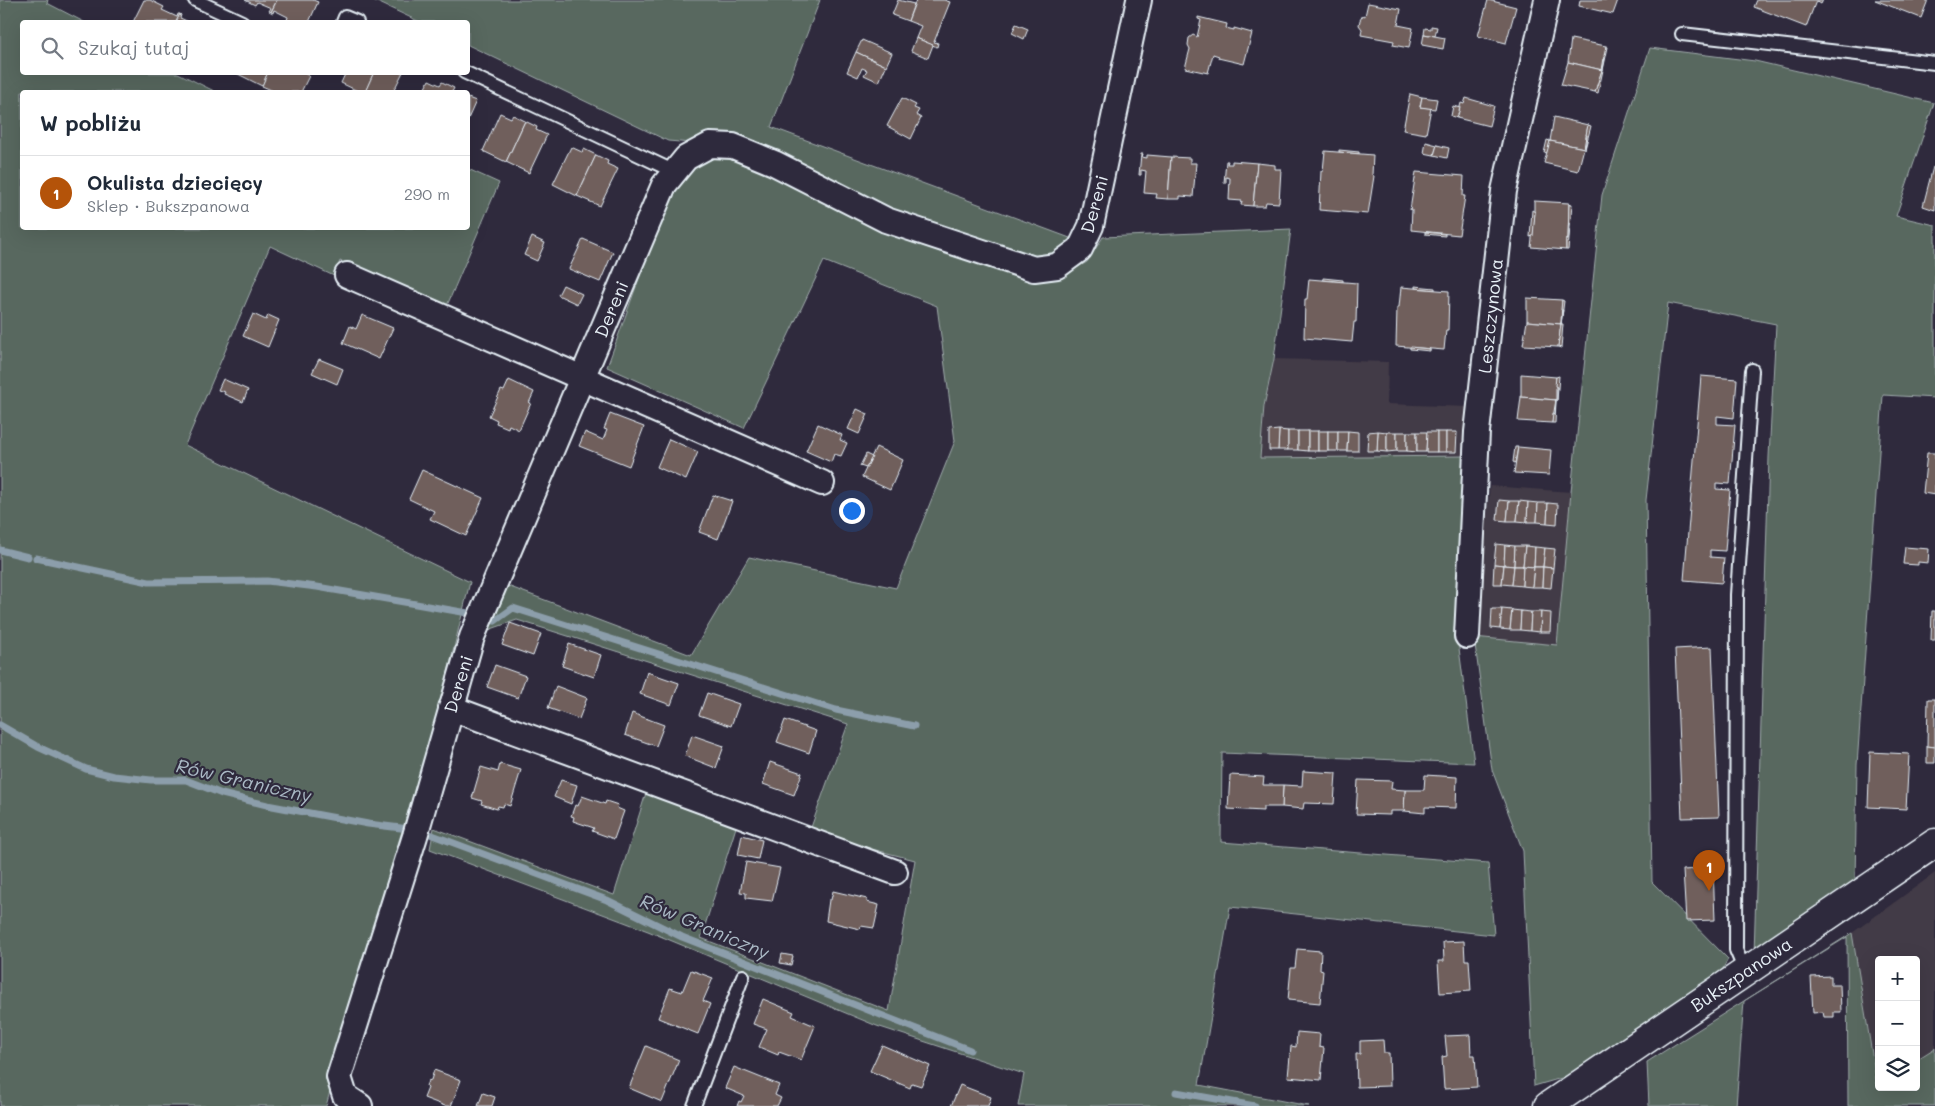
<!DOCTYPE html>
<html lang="pl">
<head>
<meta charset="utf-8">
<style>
  body { margin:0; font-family:Mali,sans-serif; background:#f6f6f7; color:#1f2937 }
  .controls { position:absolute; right:15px; bottom:15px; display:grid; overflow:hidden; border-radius:5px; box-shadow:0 5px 20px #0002 }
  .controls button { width:45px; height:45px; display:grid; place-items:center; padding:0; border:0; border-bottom:1px solid #e0e1e3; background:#fff; color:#1f2937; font:25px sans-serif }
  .you { position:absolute; left:851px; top:510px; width:18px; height:18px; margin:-12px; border:4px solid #fff; border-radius:50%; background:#1a73e8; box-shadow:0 0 0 8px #1a73e833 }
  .badge { display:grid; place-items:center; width:32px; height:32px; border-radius:50%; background:#b45309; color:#fff; font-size:16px; font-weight:700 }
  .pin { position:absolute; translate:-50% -41px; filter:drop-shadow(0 1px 2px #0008) }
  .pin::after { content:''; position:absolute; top:26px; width:18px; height:15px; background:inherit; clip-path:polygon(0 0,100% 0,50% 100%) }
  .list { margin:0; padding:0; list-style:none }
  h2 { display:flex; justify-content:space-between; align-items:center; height:65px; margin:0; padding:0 20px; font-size:21px }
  h2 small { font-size:16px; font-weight:400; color:#747a83 }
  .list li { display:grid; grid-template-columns:32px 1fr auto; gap:15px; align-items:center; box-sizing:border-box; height:75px; padding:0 20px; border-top:1px solid #e0e1e3 }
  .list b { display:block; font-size:19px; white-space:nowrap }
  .list p { margin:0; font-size:16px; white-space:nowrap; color:#747a83 }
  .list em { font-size:16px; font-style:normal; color:#747a83 }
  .icon { flex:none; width:28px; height:28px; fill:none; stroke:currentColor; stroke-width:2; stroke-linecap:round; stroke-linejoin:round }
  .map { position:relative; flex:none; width:1935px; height:1106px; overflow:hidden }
  .search { position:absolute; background:#fff; box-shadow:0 5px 20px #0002; left:20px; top:20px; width:450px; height:55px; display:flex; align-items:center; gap:12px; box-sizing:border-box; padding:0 18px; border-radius:5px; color:#747a83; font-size:19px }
  .panel { position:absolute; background:#fff; box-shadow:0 5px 20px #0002; left:20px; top:90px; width:450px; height:140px; border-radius:5px }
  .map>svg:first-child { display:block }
  .built { fill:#423a46 }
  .green { fill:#58675f; stroke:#a0acac }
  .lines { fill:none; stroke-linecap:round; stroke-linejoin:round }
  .stream { stroke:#8c9eab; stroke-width:7 }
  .building { fill:#6f5e5c; stroke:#e8f1f8 }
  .service-casing { stroke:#e8f1f8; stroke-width:16 }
  .minor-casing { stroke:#e8f1f8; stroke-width:28 }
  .tertiary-casing { stroke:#e8f1f8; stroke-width:31 }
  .service { stroke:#2f2a3d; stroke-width:12 }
  .minor { stroke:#2f2a3d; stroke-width:24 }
  .tertiary { stroke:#2f2a3d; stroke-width:28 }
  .labels { text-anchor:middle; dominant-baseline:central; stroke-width:4.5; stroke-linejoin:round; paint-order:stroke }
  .street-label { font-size:18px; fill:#e8f1f8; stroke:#2f2a3d }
  .water-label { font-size:19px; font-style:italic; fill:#aab9c5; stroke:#2f2a3d }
</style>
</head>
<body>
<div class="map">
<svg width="1935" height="1106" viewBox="0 0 1935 1106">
  <rect width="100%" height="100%" fill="#2f2a3d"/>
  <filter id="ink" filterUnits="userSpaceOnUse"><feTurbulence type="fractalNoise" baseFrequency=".02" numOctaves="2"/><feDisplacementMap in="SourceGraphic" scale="10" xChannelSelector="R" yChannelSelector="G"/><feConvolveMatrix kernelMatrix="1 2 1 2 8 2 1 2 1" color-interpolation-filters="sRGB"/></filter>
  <g filter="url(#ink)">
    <g class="built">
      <path d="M1274 359 1388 362 1387 404 1469 407 1466 456 1260 458 1264 406Z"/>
      <path d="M1490 486 1571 492 1557 645 1474 637Z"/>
      <path d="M1935 873V1048L1916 1060V960H1879V1083L1877 1085 1852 933Z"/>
    </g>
    <g class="green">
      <path d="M0 0H48L47 3 84 22H22V72L178 73 216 92H22V228H468V169L499 183 446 308 340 261 334 276 270 246 185 445 470 582 437 717 394 857 326 1106H0Z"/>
      <path d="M373 0H820L771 127 1070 238 1057 252 1028 258 692 143 668 141 468 45V22H420Z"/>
      <path d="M1650 48 1755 61 1934 103 1896 216 1935 225V398L1883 395 1857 765 1855 882 1754 955 1769 457 1776 324 1668 303 1646 500 1652 882 1728 959 1718 978 1579 1073 1534 1086 1523 851 1492 770 1474 637 1557 645 1571 492 1602 195Z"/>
      <path d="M718 155 777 171 1019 273 1057 279 1087 262 1103 237 1291 229 1274 359 1264 406 1260 458 1466 456 1457 633 1474 763 1222 753 1221 842 1488 863 1494 935 1230 907 1199 1085 1309 1106H1018L1024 1074 877 1026 648 931 430 849 434 828 614 895 646 793 737 824 701 938 889 1011 915 860 809 833 848 724 517 620 488 630 505 585 691 655 749 557 896 588 955 441 937 306 824 261 744 428 607 367 670 193 690 167Z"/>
      <path d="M1852 933 1877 1084 1879 1083V1087H1916V1060L1935 1048V1106H1848L1847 937 1744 1001 1736 1106H1649L1647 1062Z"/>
    </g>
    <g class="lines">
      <g class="stream">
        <path d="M0 550 28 557"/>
        <path d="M36 558 149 582 267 581 317 587 468 613"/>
        <path d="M495 621 513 608 836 710 914 726"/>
        <path d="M0 725 38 747 86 769 114 776 151 780H186L222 794 267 805 368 824 401 828"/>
        <path d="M427 833 607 900 682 937 970 1050"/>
        <path d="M1176 1092 1255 1106"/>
      </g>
    </g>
    <g class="building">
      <path d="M144 0H150L164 7 162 10 177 17 178 14H180L176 22H133Z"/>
      <path d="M245 0H277L271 12 269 11 271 8 257 2 255 5Z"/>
      <path d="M277 0H313L318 2 309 22H293L287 20 288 17 274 10 273 13 271 12Z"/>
      <path d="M898 0 914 4 908 21 892 15Z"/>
      <path d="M916 0H944L950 2 934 42 938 43 937 47 916 38 921 26 908 21Z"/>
      <path d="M1488 0 1516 7 1506 43 1478 36Z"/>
      <path d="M1580 0H1618L1613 14 1579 6Z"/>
      <path d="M1757 0H1823L1821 4 1816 1 1806 27 1754 7Z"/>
      <path d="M1875 0H1928L1921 18Z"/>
      <path d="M1368 3 1401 9 1398 25 1413 28 1409 48 1393 45 1394 41 1361 35 1362 29 1359 25 1360 20 1363 15 1365 16Z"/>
      <path d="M180 14 181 15 180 18 189 22H176Z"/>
      <path d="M1198 17 1227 24 1226 28 1234 30V28L1252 33 1244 64 1218 58 1219 56 1213 54 1208 73 1185 68 1190 49 1188 45 1189 38 1193 35 1197 37 1201 20 1198 19Z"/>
      <path d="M1016 24 1028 29 1024 39 1012 33Z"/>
      <path d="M1431 26 1437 27 1435 36 1424 34 1425 28 1431 29Z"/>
      <path d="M1424 34 1445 38 1443 49 1422 45Z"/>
      <path d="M916 38 933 45 928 58 911 51Z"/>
      <path d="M1571 39 1606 46 1602 70 1568 62Z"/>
      <path d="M862 40 892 53 886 66 856 52Z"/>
      <path d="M1606 46 1608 47 1603 70 1605 56H1604Z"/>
      <path d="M856 52 886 66 879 82 864 75 867 70 862 68 858 77 847 72Z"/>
      <path d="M1568 62 1602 70 1595 92 1561 85Z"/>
      <path d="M1602 70H1603L1598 93 1595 92Z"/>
      <path d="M234 72H268L262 86Z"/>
      <path d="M268 72H302L309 76 301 92H276L262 86Z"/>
      <path d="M346 72H374L365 92H360L341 83Z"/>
      <path d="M374 72H403L393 92H365Z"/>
      <path d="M429 80 440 85 442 82 454 88 452 92H423Z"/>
      <path d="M1410 94 1422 97 1420 107 1431 108 1426 134 1403 130Z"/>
      <path d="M1422 97 1437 99 1435 109 1420 107Z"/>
      <path d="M468 98 476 101 468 119Z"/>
      <path d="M902 98 916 105 914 108 919 110 916 115 921 118 911 139 887 126Z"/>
      <path d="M1466 98 1494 106 1489 126 1457 118 1461 103 1464 104Z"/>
      <path d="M1453 106 1460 108 1457 118 1451 116Z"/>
      <path d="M500 113 511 118 513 115 525 121 506 162 483 151Z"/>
      <path d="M1554 117 1588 125 1584 148 1550 141Z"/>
      <path d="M525 121 537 127 536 130 547 135 529 173 506 162Z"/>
      <path d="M1588 125 1591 126 1585 149 1587 135H1586Z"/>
      <path d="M1547 140 1550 141 1548 152 1544 153Z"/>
      <path d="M1550 141 1584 148 1578 171 1544 163Z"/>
      <path d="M1426 142 1437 145 1434 155 1424 153Z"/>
      <path d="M1437 145 1449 148 1447 158 1434 155Z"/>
      <path d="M571 147 582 152 584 149 596 155 577 196 553 184Z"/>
      <path d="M1339 150 1359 152V154L1339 152Z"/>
      <path d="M1325 151 1373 155 1372 175 1374 176 1368 214 1319 210 1321 171H1323Z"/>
      <path d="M1141 154H1143L1142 157 1147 158V155L1171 157 1168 199 1156 198 1157 194 1144 193 1146 171 1141 170V175H1139Z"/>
      <path d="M596 155 608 161 607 164 618 169 600 206 577 196Z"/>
      <path d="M1171 157 1190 158V163H1196L1193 197 1180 196V199H1168Z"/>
      <path d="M1226 161H1228L1227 164H1232V161L1257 163 1253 206 1241 205 1242 201 1229 200 1230 178 1226 177V183H1224Z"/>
      <path d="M1257 163 1275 165V169H1281L1279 203 1266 202 1265 206H1253Z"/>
      <path d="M1933 167 1935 168V210L1923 206Z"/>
      <path d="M1416 172 1464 176 1463 196H1465L1459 235 1411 230 1412 210H1410Z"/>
      <path d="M1534 201 1569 203 1568 240H1566V250L1531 247 1535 212H1534Z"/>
      <path d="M1569 203 1572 204 1568 250H1566V240H1568Z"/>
      <path d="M1532 210 1535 212 1533 236 1530 237Z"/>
      <path d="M1425 232 1445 234V236L1425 234Z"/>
      <path d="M532 237 545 243 537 261 524 255Z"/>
      <path d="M583 239 613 252 600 282 569 269Z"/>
      <path d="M1323 278 1343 280V282L1323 280Z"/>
      <path d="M1309 279 1357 283 1356 322H1354L1352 342 1304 338 1305 299H1307Z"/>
      <path d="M563 285 582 294 577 304 558 295Z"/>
      <path d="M1415 286 1435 288V290L1415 288Z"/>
      <path d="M1401 287 1449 291 1448 330H1446L1444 350 1396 346 1397 307H1399Z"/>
      <path d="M1527 298 1562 300 1561 324 1527 321Z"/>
      <path d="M1562 300 1564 301 1561 324 1563 310H1561Z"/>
      <path d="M253 314 266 320 268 315 279 320 268 347 243 336Z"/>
      <path d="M362 315 393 328 379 359 343 343 350 326 356 329Z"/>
      <path d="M1527 321 1561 324 1558 347 1523 345Z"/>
      <path d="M1561 324H1563L1561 348 1558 347Z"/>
      <path d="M1410 347 1430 349V351L1410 349Z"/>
      <path d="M319 359 343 369 337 384 312 373Z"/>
      <path d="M1521 374 1556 377V400L1521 397Z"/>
      <path d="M1559 376 1557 400V387L1555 386 1556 377Z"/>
      <path d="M1701 376 1737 379 1734 418 1717 416V424L1735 425 1730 484 1716 483V489L1730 490 1725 551 1710 550V557L1724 558 1722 583 1684 580Z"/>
      <path d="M223 379 248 390 243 402 224 394 225 392 218 390Z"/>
      <path d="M509 380 534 392 529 403H531L519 430 509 425 508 428 496 423 497 420 489 416 501 390 504 391Z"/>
      <path d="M1521 397 1556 400 1552 423 1518 421Z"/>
      <path d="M1556 400 1555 423H1552L1553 413 1555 414Z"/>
      <path d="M857 409 868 414 859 434 848 429Z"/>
      <path d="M610 414 644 427 629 466 579 446 585 432 603 440 607 430 604 429Z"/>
      <path d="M818 424 842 435 840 440 847 443 841 456 834 454 831 462 806 451Z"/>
      <path d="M1279 430 1288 431V450H1278Z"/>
      <path d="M1279 430 1278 450H1269V431Z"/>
      <rect x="1288" y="431" width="10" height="19"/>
      <path d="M1298 431H1308V451L1298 450Z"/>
      <rect x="1308" y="431" width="10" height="20"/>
      <rect x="1318" y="431" width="10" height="20"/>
      <rect x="1328" y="431" width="10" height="20"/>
      <path d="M1338 431H1348L1347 451H1338Z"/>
      <path d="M1348 431 1358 432V451H1347Z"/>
      <path d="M1378 431 1387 432V452L1377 451Z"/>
      <path d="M1378 431 1377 451H1367L1368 432Z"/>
      <path d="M1387 432H1397V451L1387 452Z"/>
      <rect x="1397" y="432" width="10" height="19"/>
      <path d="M1407 432H1417V452L1407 451Z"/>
      <path d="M1417 432H1427L1426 452H1417Z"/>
      <path d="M1427 432H1437V452H1426Z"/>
      <rect x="1437" y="432" width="9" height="20"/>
      <path d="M1446 432H1457L1456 452H1446Z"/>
      <path d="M669 439 698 452 686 480 657 467Z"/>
      <path d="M876 447 903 460 890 490 862 477Z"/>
      <path d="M1515 447H1518L1515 463 1513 462Z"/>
      <path d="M1518 447 1551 450 1549 475 1514 473Z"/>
      <path d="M1927 453H1935V495L1923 493Z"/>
      <path d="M866 454 872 457 866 468 860 466Z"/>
      <path d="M422 470 483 498 466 536 430 519 434 511 409 499Z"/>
      <path d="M713 495 732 501 718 539 699 532Z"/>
      <path d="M1499 500 1509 501 1507 521 1497 520Z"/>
      <path d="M1509 501H1519L1517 521H1507Z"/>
      <path d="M1519 501 1528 502 1527 522 1517 521Z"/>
      <path d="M1528 502 1538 503 1537 522H1527Z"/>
      <path d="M1538 503H1548L1547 523 1537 522Z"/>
      <path d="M1548 503 1558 504 1557 524 1547 523Z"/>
      <path d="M1496 544 1505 545 1504 565 1494 564Z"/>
      <path d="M1505 545 1515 546 1514 566 1504 565Z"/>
      <path d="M1515 546H1525L1523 566H1514Z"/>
      <path d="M1525 546 1535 547 1534 567 1523 566Z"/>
      <path d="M1535 547 1545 548 1543 567H1534Z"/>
      <path d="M1905 547 1929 549 1928 563 1918 562V565L1903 564Z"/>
      <path d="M1545 548 1555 549 1553 568 1543 567Z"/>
      <path d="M1494 564 1504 565 1502 584H1493Z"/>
      <path d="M1504 565 1514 566 1512 585 1502 584Z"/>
      <path d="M1514 566H1523L1522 586 1512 585Z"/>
      <path d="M1523 566 1534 567 1532 587 1522 586Z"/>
      <path d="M1534 567H1543L1542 587H1532Z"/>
      <path d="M1543 567 1553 568 1551 588 1542 587Z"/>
      <path d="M1492 609H1502L1500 629 1491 628Z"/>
      <path d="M1502 609 1512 610 1510 630 1500 629Z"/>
      <path d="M1512 610 1521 611 1520 630H1510Z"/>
      <path d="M1521 611 1531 612 1530 631 1520 630Z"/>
      <path d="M1932 611H1935V640H1931Z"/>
      <path d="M1531 612H1541L1540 632 1530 631Z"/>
      <path d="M1541 612 1551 613 1550 632H1540Z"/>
      <path d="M510 623 541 634 533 656 502 645Z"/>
      <path d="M569 644 601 655 594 677 562 666Z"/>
      <path d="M1712 647 1719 817 1682 818 1675 649Z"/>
      <path d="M495 665 526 676 518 698 487 687Z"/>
      <path d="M647 672 679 683 671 705 640 694Z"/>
      <path d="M556 686 587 698 579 719 548 708Z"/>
      <path d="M707 693 739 704 731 726 699 715Z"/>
      <path d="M1928 699H1935V747L1927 746Z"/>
      <path d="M632 713 664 725 656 746 625 735Z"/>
      <path d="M785 720 816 731 809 753 777 742Z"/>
      <path d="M692 735 724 746 716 768 685 756Z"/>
      <path d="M1927 746 1935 747V763H1927Z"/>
      <path d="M1870 752 1909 754 1906 809 1868 807Z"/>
      <path d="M770 762 802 773 794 795 763 784Z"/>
      <path d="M500 764 521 770 510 806 504 804 503 807 498 806 497 809 481 804 482 801 472 798 481 767 498 772Z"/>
      <path d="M1303 771 1336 773 1334 804 1304 803 1303 809 1282 807 1283 785 1302 786Z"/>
      <path d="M1230 775 1264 777 1263 785H1283L1282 807H1263V811L1228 809Z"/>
      <path d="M1425 775 1457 777 1456 808 1425 807V813L1404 811 1405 790H1424Z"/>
      <path d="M561 780 577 785 571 804 554 797Z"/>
      <path d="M1358 780 1392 781 1391 789 1405 790 1404 811H1390V815L1356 814Z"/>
      <path d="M582 796 605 804 606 801 618 805 617 808 624 811 614 839 592 831 594 828 573 821 574 817 571 816 575 805 578 806Z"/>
      <path d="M742 835 762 840 758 859 738 855Z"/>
      <path d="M746 862 780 868 772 901 746 898V893L740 892Z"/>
      <path d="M1713 868 1715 920 1686 921 1683 870Z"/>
      <path d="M833 891 867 899V902L879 905 874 928 861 926 860 929 826 921 829 900H831Z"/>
      <path d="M1464 941 1465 960H1469L1471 991 1440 993 1438 961H1444L1443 942Z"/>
      <path d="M1297 949 1321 951 1320 970 1323 971 1320 1003 1288 1000 1291 968H1295Z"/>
      <path d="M782 954 793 956 791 965 780 963Z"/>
      <path d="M691 970 713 978 703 1001 710 1004 698 1034 658 1018 670 988 682 992Z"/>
      <path d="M1831 976V985H1840L1841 1012H1834V1017H1824L1823 1012 1813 1013 1811 977Z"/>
      <path d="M763 999 794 1012 792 1016 815 1026 801 1060 779 1052 778 1055 759 1047 767 1029 753 1024Z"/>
      <path d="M1297 1032 1320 1034 1319 1047 1324 1048 1321 1080 1288 1077 1291 1046 1296 1047Z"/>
      <path d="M1470 1035 1471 1055H1475L1477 1087 1444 1089 1442 1057 1447 1056 1445 1036Z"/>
      <path d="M1383 1040 1384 1053H1389L1390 1086 1357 1087 1356 1054H1360V1041Z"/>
      <path d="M882 1045 930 1066 921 1086 912 1083 910 1088 870 1071Z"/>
      <path d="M646 1046 679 1060 662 1102 629 1088Z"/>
      <path d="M734 1067 779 1085 775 1095 781 1098 777 1106H737L739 1101 741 1102 744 1096 725 1088Z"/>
      <path d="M434 1070 461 1080 451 1106H445L424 1098 428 1088 426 1086 428 1081 431 1080Z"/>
      <path d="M960 1085 991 1097 988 1106H951Z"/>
      <path d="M483 1093 495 1097 492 1106H478Z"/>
    </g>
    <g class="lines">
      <g class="service-casing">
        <g id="service">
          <path d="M195 0 242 22"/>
          <path d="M343 22 345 17 357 22"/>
          <path d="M1682 34 1935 63"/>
          <path d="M464 72 675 172"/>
          <path d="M1745 971 1736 950 1737 595 1752 370"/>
          <path d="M694 1106 743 976"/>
        </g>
      </g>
      <g class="minor-casing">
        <g id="minor">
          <path d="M347 275 822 483"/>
          <path d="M1467 636 1477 432 1504 191 1547 0"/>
          <path d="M451 708 895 872"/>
          <path d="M360 1106 345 1096 339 1077 415 836 472 637 664 185 686 158 710 145 733 146 774 163 886 220 1034 269 1057 266 1080 249 1091 226 1139 0"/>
        </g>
      </g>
      <g class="tertiary-casing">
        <path id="tertiary" d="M1548 1106 1935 843"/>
      </g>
      <use href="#service" class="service"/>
      <use href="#minor" class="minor"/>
      <use href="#tertiary" class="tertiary"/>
    </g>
  </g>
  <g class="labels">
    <g class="street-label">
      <text transform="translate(1094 204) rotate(-75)">Dereni</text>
      <text transform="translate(611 309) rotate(-67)">Dereni</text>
      <text transform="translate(1490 316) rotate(-84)">Leszczynowa</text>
      <text transform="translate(458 684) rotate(-73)">Dereni</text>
      <text transform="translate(1741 974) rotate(-34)">Bukszpanowa</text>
    </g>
    <g class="water-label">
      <text transform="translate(244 780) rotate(13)">Rów Graniczny</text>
      <text transform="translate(705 926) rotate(23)">Rów Graniczny</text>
    </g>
  </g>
</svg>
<div class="controls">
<button>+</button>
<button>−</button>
<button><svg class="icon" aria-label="layers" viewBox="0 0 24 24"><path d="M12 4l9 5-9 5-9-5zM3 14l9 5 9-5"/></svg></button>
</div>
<div class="you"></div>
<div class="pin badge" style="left:1709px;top:891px">1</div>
<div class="search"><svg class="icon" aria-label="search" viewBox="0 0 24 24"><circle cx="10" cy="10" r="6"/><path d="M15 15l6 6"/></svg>Szukaj tutaj</div>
<section class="panel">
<h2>W pobliżu<small></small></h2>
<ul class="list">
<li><span class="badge">1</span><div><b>Okulista dziecięcy</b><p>Sklep · Bukszpanowa</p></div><em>290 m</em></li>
</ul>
</section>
</div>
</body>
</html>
